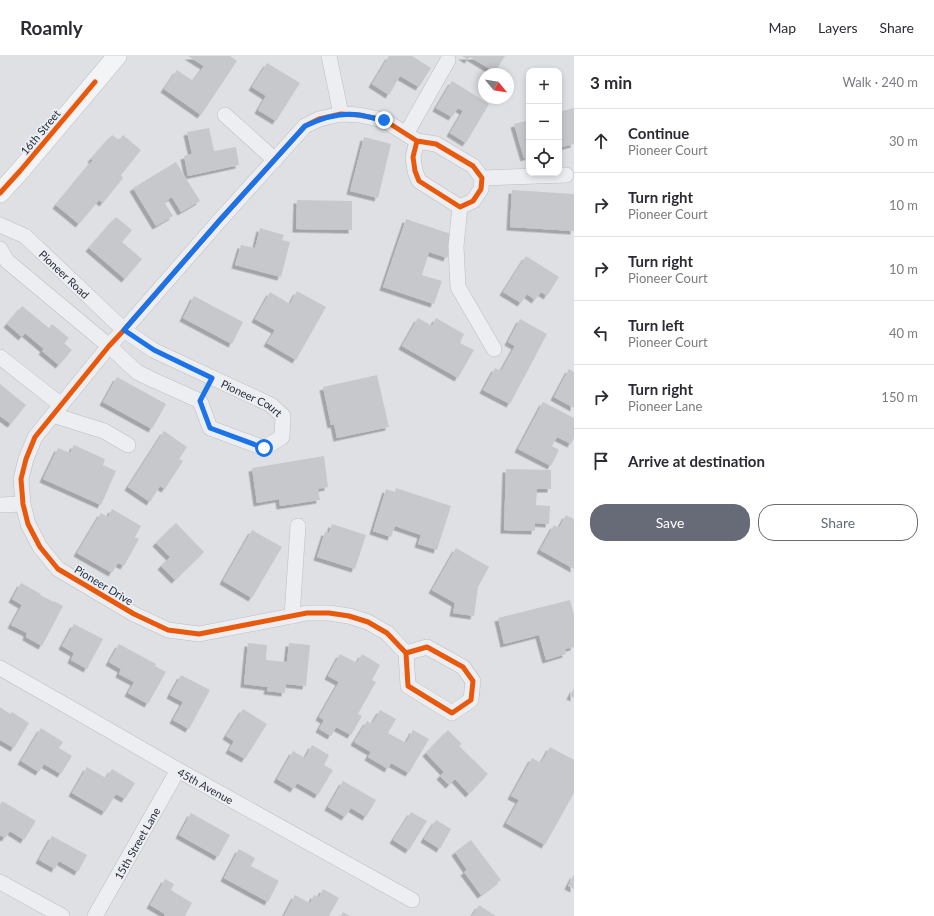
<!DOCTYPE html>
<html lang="en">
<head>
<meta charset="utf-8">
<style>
  body { margin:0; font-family:Lato,sans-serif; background:#f2f2f3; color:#2b2b33 }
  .controls { position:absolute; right:12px; top:12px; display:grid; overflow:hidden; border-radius:8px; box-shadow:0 2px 6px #0003 }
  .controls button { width:36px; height:36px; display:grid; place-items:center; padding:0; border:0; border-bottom:1px solid #e1e1e2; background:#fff; color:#2b2b33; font:20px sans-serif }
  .compass { position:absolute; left:478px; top:12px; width:36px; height:36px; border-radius:50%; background:#fff; box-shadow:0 2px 6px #0003; rotate:120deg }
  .stop { position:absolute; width:12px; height:12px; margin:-9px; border:3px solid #1a73e8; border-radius:50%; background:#fff }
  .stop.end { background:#1a73e8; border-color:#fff; box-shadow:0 1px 4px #0008 }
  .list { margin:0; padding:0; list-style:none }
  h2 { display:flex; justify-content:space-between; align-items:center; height:52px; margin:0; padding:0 16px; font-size:17px }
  h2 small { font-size:13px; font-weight:400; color:#7c7c81 }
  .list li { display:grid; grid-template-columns:26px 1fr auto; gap:12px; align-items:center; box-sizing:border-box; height:64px; padding:0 16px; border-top:1px solid #e1e1e2 }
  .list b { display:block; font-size:15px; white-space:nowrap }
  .list p { margin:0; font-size:13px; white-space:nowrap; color:#7c7c81 }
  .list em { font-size:13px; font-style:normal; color:#7c7c81 }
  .actions { display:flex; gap:8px; padding:12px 16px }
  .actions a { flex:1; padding:9px 0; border:1px solid #666b77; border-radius:16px; text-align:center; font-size:14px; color:#666b77 }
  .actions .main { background:#666b77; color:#fff }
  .icon { flex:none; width:22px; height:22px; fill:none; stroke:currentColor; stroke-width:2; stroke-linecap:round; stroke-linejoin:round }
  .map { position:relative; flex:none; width:574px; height:860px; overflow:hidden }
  header { display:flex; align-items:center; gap:24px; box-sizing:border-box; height:56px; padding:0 20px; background:#fff; border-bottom:1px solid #e1e1e2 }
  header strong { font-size:19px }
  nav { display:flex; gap:22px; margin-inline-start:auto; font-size:14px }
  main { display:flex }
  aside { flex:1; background:#fff }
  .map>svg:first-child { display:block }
  .building { fill:#c7c8cc; filter:url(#shadow) }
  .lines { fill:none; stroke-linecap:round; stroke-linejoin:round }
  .minor-casing { stroke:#bdbec2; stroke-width:16 }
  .major-casing { stroke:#bbbdc2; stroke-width:20 }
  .minor { stroke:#edeef1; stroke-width:15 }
  .major { stroke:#f3f4f5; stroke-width:19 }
  .cycleway-casing { stroke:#ebeef4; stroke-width:8 }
  .cycleway { stroke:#e8590c; stroke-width:5 }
  .route { stroke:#1a73e8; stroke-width:5 }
  .labels { text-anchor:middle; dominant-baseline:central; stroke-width:3.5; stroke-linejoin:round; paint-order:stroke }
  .street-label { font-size:11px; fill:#252c3d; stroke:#ebeef4 }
</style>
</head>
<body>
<header>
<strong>Roamly</strong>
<nav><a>Map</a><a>Layers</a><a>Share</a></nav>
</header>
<main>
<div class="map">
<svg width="574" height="860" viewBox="0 0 574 860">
  <defs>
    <filter id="shadow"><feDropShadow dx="-3.5" dy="3.5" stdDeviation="0" flood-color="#0004"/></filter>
  </defs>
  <rect width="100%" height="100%" fill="#dfe0e4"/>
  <g class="building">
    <path d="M188 0H230L237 5 201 59 164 33 177 14 193 25 204 10Z"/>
    <path d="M389 0H412L431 12 419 31 400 20 389 39 372 28Z"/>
    <path d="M462 0H505L495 16 470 1 468 4Z"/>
    <path d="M267 7 300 27 276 65 258 54 266 40 252 31Z"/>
    <path d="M452 25 489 48 466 87 450 77 463 55 458 52 452 61 436 52Z"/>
    <path d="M574 52V88L559 92V56Z"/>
    <path d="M529 64V100L524 102 514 68Z"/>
    <path d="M209 72 214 95 236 91 239 109 188 120 184 100 192 98 187 76Z"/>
    <path d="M112 79 119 84 123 79 141 94 121 119 123 122 103 147 99 144 79 168 56 149 93 104 91 103Z"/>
    <path d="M364 81 391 88 378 142 350 135Z"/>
    <path d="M176 106 200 145 181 156 172 141 164 146 173 160 156 170 133 132Z"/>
    <path d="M512 134 574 138V175L510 171Z"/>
    <path d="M297 144 352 145V174L296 173Z"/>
    <path d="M116 161 132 174 122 186 142 203 125 223 89 192Z"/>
    <path d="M406 163 454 179 447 202 429 196 422 219 442 225 434 248 383 231Z"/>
    <path d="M260 172 284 179 282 184 290 186 281 221 235 209 241 189 255 192Z"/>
    <path d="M526 200 559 221 547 240 541 236 535 244 527 238 521 247 503 236Z"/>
    <path d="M297 235 326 251 296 304 267 287 275 274 255 263 270 236 290 248Z"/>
    <path d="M194 240 243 266 232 288 183 262Z"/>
    <path d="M22 250 49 272 52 268 69 282 64 287 72 294 59 309 42 295 44 293 25 277 22 281 7 268Z"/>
    <path d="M418 262 432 270 436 262 464 278 460 287 474 294 458 322 402 290Z"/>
    <path d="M520 263 547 278 510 348 483 334 495 312 501 315 515 290 508 286Z"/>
    <path d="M569 313 574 316V352L554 341Z"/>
    <path d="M377 319 389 371 337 382 334 368 331 369 323 331Z"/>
    <path d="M117 321 166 348 152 373 103 346Z"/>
    <path d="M0 328 26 349 11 368 0 360Z"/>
    <path d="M543 346 574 362V382L571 388 557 381 552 390 559 394 551 410 518 393Z"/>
    <path d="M164 375 187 391 179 403 183 405 165 433 160 430 150 446 128 431Z"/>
    <path d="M74 389 105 403 103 409 116 415 101 449 43 423 58 392 70 397Z"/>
    <path d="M324 400 328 431 318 433 320 444 280 450 279 443 257 447 252 412Z"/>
    <path d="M506 413 551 414V433H537L536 449 550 450 549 468 535 467V475L504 474Z"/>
    <path d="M396 432 451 450 437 494 418 488 421 479 395 470 391 481 373 475 386 433 395 436Z"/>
    <path d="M112 453 141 470 135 481 139 483 124 510 118 507 112 517 77 497 101 457 108 461Z"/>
    <path d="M566 459 574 463V513L540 494 554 469 559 472Z"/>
    <path d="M176 467 204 496 175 524 161 510 170 501 156 487Z"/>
    <path d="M332 468 366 479 355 513 317 501 325 476 329 477Z"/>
    <path d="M252 474 282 491 252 542 223 525Z"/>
    <path d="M456 492 489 511 478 531 474 560 453 557 455 547 432 534Z"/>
    <path d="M21 527 41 538 40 539 54 546V545L63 550 42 590 26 581 27 577 11 569 22 549 12 543Z"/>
    <path d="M570 544 574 559V591L565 593 566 598 546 604 539 579 504 588 498 562Z"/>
    <path d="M74 568 103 583 87 613 71 604 74 597 62 590Z"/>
    <path d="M248 587 267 589 266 604 287 606 289 587 310 589 306 630 286 628 285 637 267 635 268 631 244 628Z"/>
    <path d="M119 588 156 608 155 610 166 616 148 648 128 637 134 626 119 618 121 613 109 606Z"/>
    <path d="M340 598 357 607 362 598 380 609 372 624 376 626 358 658 362 660 351 679 336 671 331 680 319 673 324 664 319 661 339 626 328 620Z"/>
    <path d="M181 619 210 634 189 673 173 664 183 646 170 639Z"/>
    <path d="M574 632V642L570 640Z"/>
    <path d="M0 651 10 658 12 656 29 667 14 692 0 684Z"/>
    <path d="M243 653 267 668 245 703 229 694 234 685 226 680Z"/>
    <path d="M380 654 396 663 388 677 406 687 413 674 429 683 409 717 391 707 388 713 368 701 371 696 354 686 367 665 372 668Z"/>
    <path d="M41 672 63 686 59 692 72 700 61 718 44 708 39 716 21 705Z"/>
    <path d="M448 674 462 688 459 690 488 718 469 738 455 723 449 729 440 720 444 716 426 697Z"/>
    <path d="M312 689 329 699 324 709 333 714 318 739 297 727 294 733 277 723 293 695 305 702Z"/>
    <path d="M550 691 574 704V737L545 789 506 767 519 744 511 740 532 702 541 707Z"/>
    <path d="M87 711 106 722 112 713 135 727 125 743 116 738 105 756 72 737Z"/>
    <path d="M343 725 376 744 366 761 351 752 345 761 328 751Z"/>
    <path d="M2 745 36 765 24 784 10 775 5 782 0 779V749Z"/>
    <path d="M411 756 427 765 409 794 393 784Z"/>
    <path d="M191 757 230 779 218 801 179 779Z"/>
    <path d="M436 764 451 773 440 793 424 783Z"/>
    <path d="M52 780 87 799 78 816 59 805 55 813 39 804Z"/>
    <path d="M471 784 501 824 481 839 464 816 467 814 455 796Z"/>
    <path d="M239 793 255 802 251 810 279 825 268 846 224 822Z"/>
    <path d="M574 818V833L568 830Z"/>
    <path d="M165 823 174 828 171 834 192 847 185 860H164L165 858 150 849Z"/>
    <path d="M323 833 339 842 329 860H284L295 839 310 847 314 839 319 841Z"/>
    <path d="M479 849 496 860H472Z"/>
    <path d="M343 856 350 860H341Z"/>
  </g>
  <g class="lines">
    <g class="minor-casing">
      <g id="minor">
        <path d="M329 0 341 58"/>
        <path d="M225 59 275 104"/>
        <path d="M406 78 448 4"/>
        <path d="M482 122 566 119"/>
        <path d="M460 151 456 190 458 231 494 293"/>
        <path id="s1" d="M0 169 25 180 124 274 153 294 271 349 283 360 282 381 264 392 210 372 200 345 149 322 137 316 109 290 7 205 0 193"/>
        <path d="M0 301 61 349"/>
        <path d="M53 359 104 375 128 389"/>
        <path d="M0 449 23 448"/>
        <path d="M292 560 298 470"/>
        <path d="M406 597 427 591 463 611 473 625 471 644 452 657 408 630 406 597 387 577 368 566 349 560 329 557H307L199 578 168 574 134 558 58 513 40 491 28 468 23 448 21 423 26 403 35 381 109 290 124 274 220 164 305 70 319 63 341 58 359 59 384 64 417 85 436 88 473 110 482 122 481 133 473 145 460 151 419 125 415 115 413 101 417 85"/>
        <path id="s2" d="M0 612 67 650 178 714 412 844"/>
        <path d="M0 826 62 860"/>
        <path id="s3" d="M95 860 178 714"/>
      </g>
    </g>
    <g class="major-casing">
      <path id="major" d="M0 137 20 115 117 0"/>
    </g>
    <use href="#minor" class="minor"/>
    <use href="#major" class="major"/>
    <g class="cycleway-casing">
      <g id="cycleway">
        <path d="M0 137 20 115 95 26"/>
        <path d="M406 597 427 591 463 611 473 625 471 644 452 657 408 630 406 597 387 577 368 566 349 560 329 557H307L199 578 168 574 134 558 58 513 40 491 28 468 23 448 21 423 26 403 35 381 109 290 124 274 220 164 305 70 319 63 341 58 359 59 384 64 417 85 436 88 473 110 482 122 481 133 473 145 460 151 419 125 415 115 413 101 417 85"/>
      </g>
    </g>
    <use href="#cycleway" class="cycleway"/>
  </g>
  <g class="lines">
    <path class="route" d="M264 392 210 372 200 345 212 322 154 294 124 274 220 164 305 70C322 62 340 56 359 59 367 60 376 63 384 64"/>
  </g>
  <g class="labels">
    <g class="street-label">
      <text transform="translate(40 76) rotate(-50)">16th Street</text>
      <text stroke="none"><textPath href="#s1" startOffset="82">Pioneer Road</textPath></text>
      <text stroke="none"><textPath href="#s1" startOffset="309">Pioneer Court</textPath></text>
      <text transform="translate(104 529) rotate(31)">Pioneer Drive</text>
      <text stroke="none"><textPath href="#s2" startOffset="237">45th Avenue</textPath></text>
      <text stroke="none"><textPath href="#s3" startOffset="84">15th Street Lane</textPath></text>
    </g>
  </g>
</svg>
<div class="controls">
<button>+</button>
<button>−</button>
<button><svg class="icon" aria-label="locate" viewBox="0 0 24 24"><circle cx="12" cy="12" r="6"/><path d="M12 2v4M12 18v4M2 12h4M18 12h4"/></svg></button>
</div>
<svg class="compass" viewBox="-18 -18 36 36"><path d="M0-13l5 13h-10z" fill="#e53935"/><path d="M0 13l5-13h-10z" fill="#7c7c81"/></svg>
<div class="stop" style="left:264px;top:392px"></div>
<div class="stop end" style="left:384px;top:64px"></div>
</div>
<aside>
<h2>3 min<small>Walk · 240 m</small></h2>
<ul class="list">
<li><svg class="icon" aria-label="ahead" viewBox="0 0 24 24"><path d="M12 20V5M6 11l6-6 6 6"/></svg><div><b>Continue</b><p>Pioneer Court</p></div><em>30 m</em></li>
<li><svg class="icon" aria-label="right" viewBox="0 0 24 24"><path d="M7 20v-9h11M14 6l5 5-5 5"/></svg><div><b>Turn right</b><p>Pioneer Court</p></div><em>10 m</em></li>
<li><svg class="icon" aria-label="right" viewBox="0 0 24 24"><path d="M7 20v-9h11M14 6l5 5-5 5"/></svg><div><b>Turn right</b><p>Pioneer Court</p></div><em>10 m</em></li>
<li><svg class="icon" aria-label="left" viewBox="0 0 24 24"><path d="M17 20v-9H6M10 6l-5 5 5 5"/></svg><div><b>Turn left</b><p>Pioneer Court</p></div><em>40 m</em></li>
<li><svg class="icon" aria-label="right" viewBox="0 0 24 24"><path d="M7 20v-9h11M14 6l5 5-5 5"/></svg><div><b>Turn right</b><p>Pioneer Lane</p></div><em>150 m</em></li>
<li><svg class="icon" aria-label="arrive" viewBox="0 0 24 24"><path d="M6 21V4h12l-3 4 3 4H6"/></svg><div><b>Arrive at destination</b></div></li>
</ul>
<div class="actions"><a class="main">Save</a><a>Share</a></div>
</aside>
</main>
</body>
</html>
